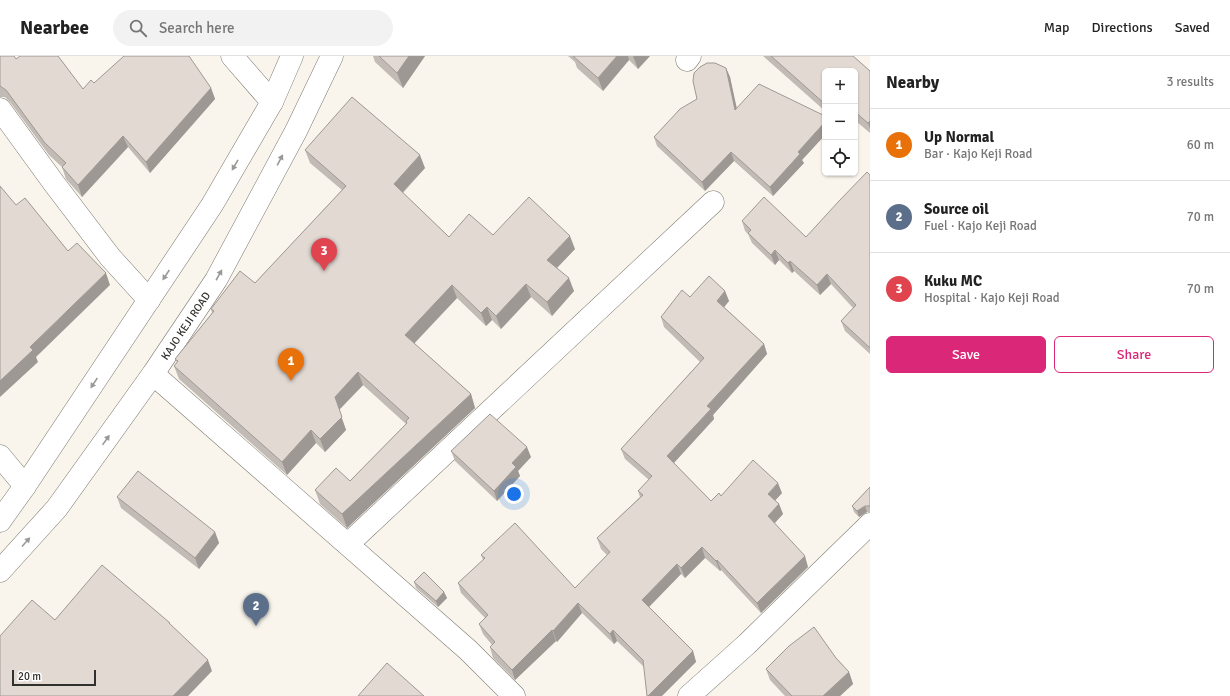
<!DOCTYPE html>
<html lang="en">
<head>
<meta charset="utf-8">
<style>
  body { margin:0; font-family:Signika,sans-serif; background:#f2f2f2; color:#222 }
  .controls { position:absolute; right:12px; top:12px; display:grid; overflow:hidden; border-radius:6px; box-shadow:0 1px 3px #0004 }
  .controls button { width:36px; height:36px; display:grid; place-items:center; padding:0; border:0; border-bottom:1px solid #e0e0e0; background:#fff; color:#222; font:20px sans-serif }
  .scale { position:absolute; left:12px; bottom:10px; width:84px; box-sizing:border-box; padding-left:4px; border:2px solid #32302d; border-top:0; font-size:11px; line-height:14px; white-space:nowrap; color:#32302d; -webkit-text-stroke:3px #fff; paint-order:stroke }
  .you { position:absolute; left:514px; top:438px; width:14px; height:14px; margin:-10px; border:3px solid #fff; border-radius:50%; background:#1a73e8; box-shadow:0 0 0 6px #1a73e833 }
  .badge { display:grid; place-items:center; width:26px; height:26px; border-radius:50%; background:#db2777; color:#fff; font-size:13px; font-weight:700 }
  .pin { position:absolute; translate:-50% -33px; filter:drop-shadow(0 1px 2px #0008) }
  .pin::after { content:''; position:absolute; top:21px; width:14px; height:12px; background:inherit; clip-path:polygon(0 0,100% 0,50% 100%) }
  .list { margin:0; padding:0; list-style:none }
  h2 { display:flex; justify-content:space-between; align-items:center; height:52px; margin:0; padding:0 16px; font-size:17px }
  h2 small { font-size:13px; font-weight:400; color:#767676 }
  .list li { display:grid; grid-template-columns:26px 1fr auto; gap:12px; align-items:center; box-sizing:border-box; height:72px; padding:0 16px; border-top:1px solid #e0e0e0 }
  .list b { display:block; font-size:15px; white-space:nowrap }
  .list p { margin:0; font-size:13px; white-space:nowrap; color:#767676 }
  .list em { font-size:13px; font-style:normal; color:#767676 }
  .actions { display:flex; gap:8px; padding:12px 16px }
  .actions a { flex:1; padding:9px 0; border:1px solid #db2777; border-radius:6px; text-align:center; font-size:14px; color:#db2777 }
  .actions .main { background:#db2777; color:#fff }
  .icon { flex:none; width:22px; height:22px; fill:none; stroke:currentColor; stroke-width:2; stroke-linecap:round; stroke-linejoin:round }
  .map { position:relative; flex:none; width:870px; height:640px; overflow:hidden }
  header { display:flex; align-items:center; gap:24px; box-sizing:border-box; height:56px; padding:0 20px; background:#fff; border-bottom:1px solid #e0e0e0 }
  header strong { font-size:19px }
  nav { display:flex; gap:22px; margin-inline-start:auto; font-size:14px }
  .search { width:280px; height:36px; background:#f2f2f2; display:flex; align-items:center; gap:10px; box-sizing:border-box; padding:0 14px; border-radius:22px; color:#767676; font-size:15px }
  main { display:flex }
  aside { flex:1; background:#fff }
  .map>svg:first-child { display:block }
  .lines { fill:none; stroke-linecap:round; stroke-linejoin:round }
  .street-casing { stroke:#7b7870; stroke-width:23 }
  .secondary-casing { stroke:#7b7870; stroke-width:23 }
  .street { stroke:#fff; stroke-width:22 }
  .secondary { stroke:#fff; stroke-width:22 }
  .wall { fill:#c2bbb5 }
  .shaded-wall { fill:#9e9894 }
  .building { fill:#e2d9d3; stroke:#9e9894 }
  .oneway { fill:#989896 }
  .labels { text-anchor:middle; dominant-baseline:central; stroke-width:3.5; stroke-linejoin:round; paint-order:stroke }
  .street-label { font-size:11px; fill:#32302d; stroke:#fff }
</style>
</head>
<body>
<header>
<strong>Nearbee</strong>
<div class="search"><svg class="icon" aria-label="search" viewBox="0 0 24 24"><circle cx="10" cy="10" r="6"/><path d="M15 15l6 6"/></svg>Search here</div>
<nav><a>Map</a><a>Directions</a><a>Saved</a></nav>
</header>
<main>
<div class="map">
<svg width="870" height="640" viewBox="0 0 870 640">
  <rect width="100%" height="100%" fill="#f9f5ec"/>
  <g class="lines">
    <g class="street-casing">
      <g id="street">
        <path d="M232 0 272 46"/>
        <path d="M687 4 690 0"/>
        <path d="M0 53 53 126 110 201 149 244"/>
        <path d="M153 318 468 594 514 640"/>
        <path d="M0 400 25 430"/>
        <path d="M348 488 713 146"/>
        <path d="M689 640 747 588 870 468"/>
      </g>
    </g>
    <g class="secondary-casing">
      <g id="secondary">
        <path d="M0 465 25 430 212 149 272 46 292 0"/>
        <path id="s1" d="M0 515 57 452 153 318 216 224 296 75 332 0"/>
      </g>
    </g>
    <use href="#street" class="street"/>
    <use href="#secondary" class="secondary"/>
  </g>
  <g class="wall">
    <path d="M0 0 16 3 83 33 94 27 211 32 215 43 150 117 128 91 82 141 66 123 62 111 49 99 10 46 5 41H0Z"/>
    <path d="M373 0H425L403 32 375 6Z"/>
    <path d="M568 0H650L638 13 629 4 603 35 577 12 575 6Z"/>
    <path d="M763 0H853L870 15V77L857 66 855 68V15H825V55Z"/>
    <path d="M726 12 730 21 736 52 825 60V79L802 104 804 107 773 140 734 105 705 135 657 90 654 81 697 43Z"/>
    <path d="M305 94 425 112 403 137 449 181 493 179 575 193 557 212 574 235 552 260 531 241 501 273 492 264 486 270 457 242 414 287 471 338 475 352 347 472 320 448 315 434 350 425 406 368 363 329 339 354 346 374 325 396 316 387 287 419 179 323 174 310 177 306 175 303 212 257 211 253 255 227 342 134 310 107Z"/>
    <path d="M870 119V298L845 275 841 265 853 252 831 228 820 239 794 215 792 217 779 204 775 209 752 187 748 178 745 175 742 165 806 181Z"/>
    <path d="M725 235 729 245 724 251 764 288 767 298 713 359 714 363 674 407 711 445 721 440 782 437 775 444 779 448 783 458 774 468 808 511 761 557 721 514 720 515 705 502 685 522 681 518 649 551 693 595 696 606 644 611 617 585 614 588 582 557 557 586 556 585 515 624 493 602 490 591 492 589 483 578 479 568 485 562 461 537 458 527 483 504 481 499 575 532 607 499 601 493 597 482 640 441 638 435 649 424 625 403 621 393 700 306 664 271 661 261 690 241Z"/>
    <path d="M451 395 531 401 518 415 520 420 497 445 455 405Z"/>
    <path d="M870 431V456H867L859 461 854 456 852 450Z"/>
    <path d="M117 441 215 476 219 487 199 513 121 452Z"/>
    <path d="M414 526 444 536 447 542 438 551 416 532Z"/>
    <path d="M836 602 849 616 853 628 840 640H785L770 624 766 613Z"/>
  </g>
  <g class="shaded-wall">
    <path d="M409 0H425L403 32 397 17Z"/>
    <path d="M617 0H628L629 4 603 35 598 22Z"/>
    <path d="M633 0H650L638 13Z"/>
    <path d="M726 12 730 21 739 62 735 54Z"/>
    <path d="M211 32 215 43 150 117 146 106Z"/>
    <path d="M855 60 857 66 855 68Z"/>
    <path d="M870 65V73L868 67Z"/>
    <path d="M825 66V79L802 104 804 107 773 140 770 131 798 96Z"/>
    <path d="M123 80 128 91 82 141 78 129Z"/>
    <path d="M731 96 734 105 705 135 702 126Z"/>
    <path d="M420 99 425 112 398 141 394 128Z"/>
    <path d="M570 180 575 193 552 217 547 204Z"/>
    <path d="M775 194 779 204 775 209 771 199Z"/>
    <path d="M790 205 794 215 792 217 788 207Z"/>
    <path d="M106 217 110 229 36 301 38 306 0 341V325L30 291Z"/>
    <path d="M827 218 831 228 820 239 817 229Z"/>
    <path d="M569 222 574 235 552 260 547 246Z"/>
    <path d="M526 228 531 241 501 273 496 260Z"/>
    <path d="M452 229 457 242 410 292 405 279Z"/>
    <path d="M725 235 729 245 721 255 717 245Z"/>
    <path d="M487 251 492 264 486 270 481 257Z"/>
    <path d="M764 288 767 298 713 359 714 363 671 410 667 400 707 350Z"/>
    <path d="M358 316 363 329 339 354 346 374 325 396 320 383 335 341Z"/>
    <path d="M471 338 475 352 347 472 342 458Z"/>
    <path d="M311 374 316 387 287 419 282 406Z"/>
    <path d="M527 391 531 401 518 415 520 420 497 445 494 435 512 407Z"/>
    <path d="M778 427 782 437 772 448 768 438Z"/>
    <path d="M779 448 783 458 771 471 768 460Z"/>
    <path d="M865 450 867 456 859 461 857 455Z"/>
    <path d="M215 476 219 487 199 513 195 502Z"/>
    <path d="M702 491 705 502 685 522 681 512Z"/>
    <path d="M805 500 808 511 761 557 757 547Z"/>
    <path d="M717 504 721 514 720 515 716 505Z"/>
    <path d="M677 508 681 518 646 554 642 544Z"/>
    <path d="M444 536 447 542 438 551 436 545Z"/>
    <path d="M578 547 582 557 557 586 553 575Z"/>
    <path d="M552 574 556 585 515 624 512 614Z"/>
    <path d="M613 574 617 585 614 588 610 578Z"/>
    <path d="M693 595 696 606 662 640H648Z"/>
    <path d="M208 604 212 615 188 640H173Z"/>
    <path d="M849 616 853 628 840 640H823Z"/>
  </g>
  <g class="building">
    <path d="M0 0H14L16 3 20 0H58L83 33 91 24 94 27 124 0H189L211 32 146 106 123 80 78 129 62 111 66 107 45 87 6 34 0 30Z"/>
    <path d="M379 0H409L397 17Z"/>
    <path d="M573 0H617L598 22Z"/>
    <path d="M771 0H853L870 15V65L868 67 855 56V15H825V48Z"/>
    <path d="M707 7H715L726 12 735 54 759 28 825 60V66L798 96 800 98 770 131 731 96 702 126 654 81 680 53 697 43 693 25 694 17 700 11Z"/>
    <path d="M352 41 420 99 394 128 449 181 469 158 493 179 529 141 570 180 547 204 569 222 547 246 526 228 496 260 487 251 481 257 452 229 405 279 471 338 342 458 315 434 336 412 350 425 407 367 406 365 409 362 358 316 335 341 342 361 320 383 311 374 282 406 174 310 178 305 175 303 214 255 211 253 240 215 255 227 346 130 305 94Z"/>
    <path d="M867 116 870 119V292L841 265 856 249 827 218 817 229 790 205 788 207 775 194 771 199 748 177 751 174 742 165 764 141 806 181 839 145Z"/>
    <path d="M0 130 16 149 25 142 68 195 77 187 106 217 30 291 33 294 0 325Z"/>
    <path d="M709 220 725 235 717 245 764 288 707 350 711 353 667 400 711 445 719 437 721 440 753 404 778 427 768 438 779 448 768 460 805 500 757 547 717 504 716 505 702 491 681 512 677 508 642 544 693 595 648 640H647L643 604 613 574 610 578 578 547 553 575 552 574 512 614 490 591 495 586 479 568 488 559 458 527 485 502 481 499 515 467 575 532 610 496 597 482 643 439 638 435 652 420 621 393 704 302 661 261 682 234 690 241Z"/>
    <path d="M490 358 527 391 512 407 516 411 494 435 451 395Z"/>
    <path d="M138 415 215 476 195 502 117 441Z"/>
    <path d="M870 431V450H865L857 455 852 450Z"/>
    <path d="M102 509 170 567H169L208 604 173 640H0V580L32 544 55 564Z"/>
    <path d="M424 516 444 536 436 545 414 526Z"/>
    <path d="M814 571 836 602 849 616 823 640H792L766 613 789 590Z"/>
    <path d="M387 607 424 640H358Z"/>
  </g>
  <defs><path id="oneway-solid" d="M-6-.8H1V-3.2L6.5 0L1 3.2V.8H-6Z"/></defs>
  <g class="oneway">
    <use href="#oneway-solid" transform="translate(280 104) rotate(-62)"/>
    <use href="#oneway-solid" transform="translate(235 109) rotate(120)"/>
    <use href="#oneway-solid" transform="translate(166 219) rotate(124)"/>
    <use href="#oneway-solid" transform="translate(219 219) rotate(-61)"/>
    <use href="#oneway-solid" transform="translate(94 327) rotate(124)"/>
    <use href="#oneway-solid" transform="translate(106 384) rotate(-55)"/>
    <use href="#oneway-solid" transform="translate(26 486) rotate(-48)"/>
  </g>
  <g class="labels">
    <g class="street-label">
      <text stroke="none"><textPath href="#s1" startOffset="308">KAJO KEJI ROAD</textPath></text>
    </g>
  </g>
</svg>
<div class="controls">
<button>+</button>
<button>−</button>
<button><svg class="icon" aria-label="locate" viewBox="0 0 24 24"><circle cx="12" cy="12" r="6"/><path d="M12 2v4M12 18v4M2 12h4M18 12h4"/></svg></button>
</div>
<div class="scale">20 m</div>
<div class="you"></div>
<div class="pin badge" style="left:291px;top:325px;background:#e8710a">1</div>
<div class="pin badge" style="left:256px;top:570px;background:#5c6f8a">2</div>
<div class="pin badge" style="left:324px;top:215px;background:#e0444e">3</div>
</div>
<aside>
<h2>Nearby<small>3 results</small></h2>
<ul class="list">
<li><span class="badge" style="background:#e8710a">1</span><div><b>Up Normal</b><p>Bar · Kajo Keji Road</p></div><em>60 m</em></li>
<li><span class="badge" style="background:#5c6f8a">2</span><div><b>Source oil</b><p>Fuel · Kajo Keji Road</p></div><em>70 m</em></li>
<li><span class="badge" style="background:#e0444e">3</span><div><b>Kuku MC</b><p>Hospital · Kajo Keji Road</p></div><em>70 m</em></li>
</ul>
<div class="actions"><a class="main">Save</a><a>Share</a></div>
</aside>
</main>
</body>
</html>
